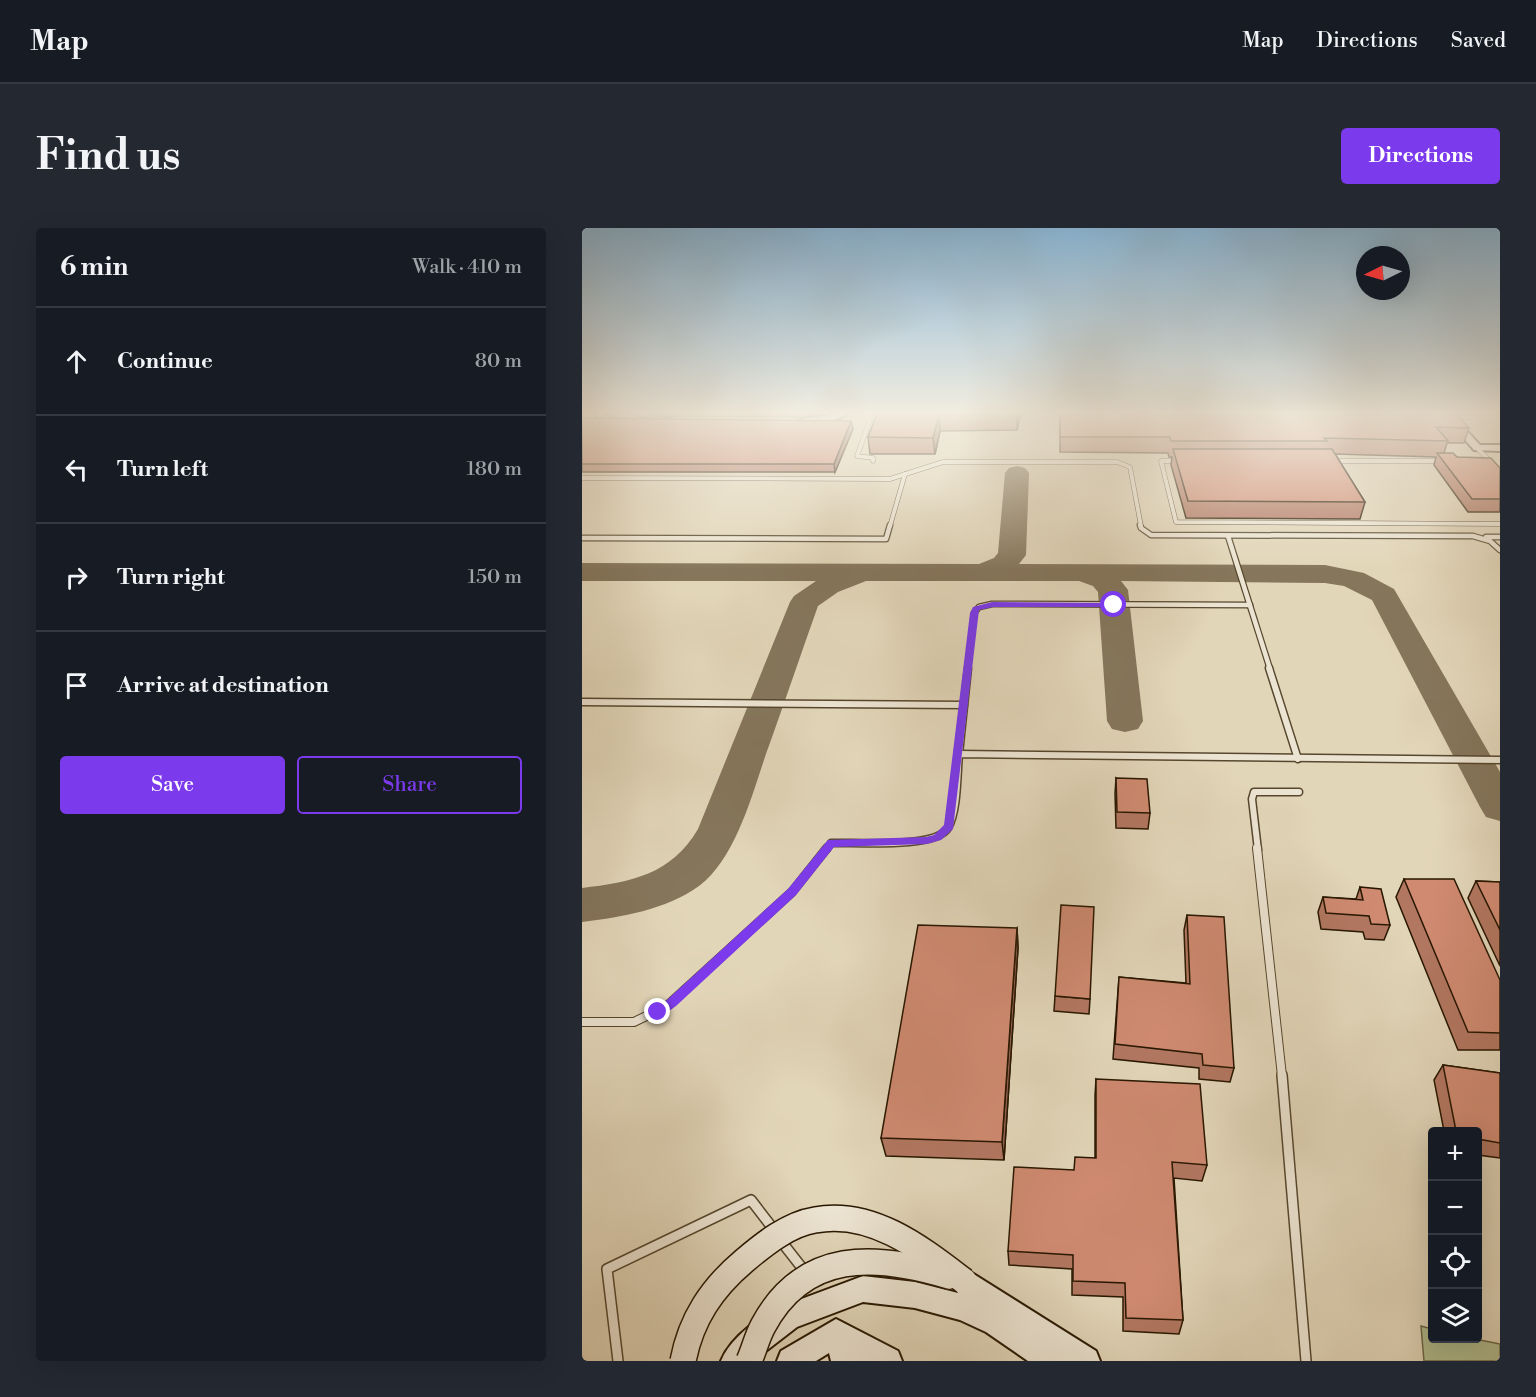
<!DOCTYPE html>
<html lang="en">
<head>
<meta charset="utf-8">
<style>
  body { margin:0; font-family:"Libre Bodoni",serif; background:#242831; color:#f1f3f6 }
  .controls { position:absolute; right:18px; bottom:18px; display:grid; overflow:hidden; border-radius:6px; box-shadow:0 6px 24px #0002 }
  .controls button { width:54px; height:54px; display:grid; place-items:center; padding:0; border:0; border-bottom:2px solid #363941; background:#171b24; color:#f1f3f6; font:30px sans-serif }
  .compass { position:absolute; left:774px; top:18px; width:54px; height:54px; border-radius:50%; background:#171b24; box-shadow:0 6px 24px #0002; rotate:265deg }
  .stop { position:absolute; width:18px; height:18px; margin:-14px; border:4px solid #7c3aed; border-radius:50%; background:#fff }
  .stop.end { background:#7c3aed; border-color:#fff; box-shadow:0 2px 6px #0008 }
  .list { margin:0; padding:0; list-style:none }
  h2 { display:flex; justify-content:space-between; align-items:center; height:78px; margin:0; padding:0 24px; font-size:26px }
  h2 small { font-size:20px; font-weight:400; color:#9ea1a6 }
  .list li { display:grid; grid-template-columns:39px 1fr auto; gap:18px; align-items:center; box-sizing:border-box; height:108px; padding:0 24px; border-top:2px solid #363941 }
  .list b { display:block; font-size:22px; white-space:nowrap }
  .list em { font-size:20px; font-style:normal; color:#9ea1a6 }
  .actions { display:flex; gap:12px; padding:18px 24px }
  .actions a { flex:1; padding:14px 0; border:2px solid #7c3aed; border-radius:6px; text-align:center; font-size:21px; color:#7c3aed }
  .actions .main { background:#7c3aed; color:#fff }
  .icon { flex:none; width:33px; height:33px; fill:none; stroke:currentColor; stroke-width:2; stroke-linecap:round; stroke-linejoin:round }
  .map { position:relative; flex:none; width:918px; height:1133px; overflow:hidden; border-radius:6px }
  header { display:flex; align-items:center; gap:36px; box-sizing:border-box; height:84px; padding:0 30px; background:#171b24; border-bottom:2px solid #363941 }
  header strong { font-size:28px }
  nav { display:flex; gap:33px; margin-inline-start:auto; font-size:21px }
  .intro { display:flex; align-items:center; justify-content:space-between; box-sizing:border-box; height:144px; padding:0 36px }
  h1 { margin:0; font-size:42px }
  .button { padding:15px 27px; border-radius:6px; background:#7c3aed; color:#fff; font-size:21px; font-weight:700 }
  main { display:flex; gap:36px; padding:0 36px }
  aside { flex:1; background:#171b24; border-radius:6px; box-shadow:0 6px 24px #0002 }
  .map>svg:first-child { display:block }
  .green { fill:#b3be90; stroke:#6e6a48; stroke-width:1.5 }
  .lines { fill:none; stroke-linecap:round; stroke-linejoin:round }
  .taxiway { fill:#85765c; fill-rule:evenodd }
  .lane-far4-casing { stroke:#56472e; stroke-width:5 }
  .lane-far3-casing { stroke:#56472e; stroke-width:7 }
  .lane-far2-casing { stroke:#56472e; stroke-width:9 }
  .lane-far1-casing { stroke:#56472e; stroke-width:10 }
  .lane-casing { stroke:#56472e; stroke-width:12 }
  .secondary-casing { stroke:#281700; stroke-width:4 }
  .lane-far4 { stroke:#ece4d2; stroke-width:4 }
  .lane-far3 { stroke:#ece4d2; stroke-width:4.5 }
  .lane-far2 { stroke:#ece4d2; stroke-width:6 }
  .lane-far1 { stroke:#ece4d2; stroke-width:8 }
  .lane { stroke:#ece4d2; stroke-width:9 }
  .secondary { fill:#ece4d2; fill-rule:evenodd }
  .secondary-bridge-casing { stroke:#281700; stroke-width:28; stroke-linecap:butt }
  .secondary-bridge { stroke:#ece4d2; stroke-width:25 }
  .wall { fill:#b27761; stroke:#281700; stroke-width:1.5 }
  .shaded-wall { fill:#91614f; stroke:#281700; stroke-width:1.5 }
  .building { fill:#cf8a71; stroke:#281700; stroke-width:1.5 }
  .route { fill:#7c3aed }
</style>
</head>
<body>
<header>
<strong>Map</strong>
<nav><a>Map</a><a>Directions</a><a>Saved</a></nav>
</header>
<div class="intro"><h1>Find us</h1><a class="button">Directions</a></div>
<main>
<aside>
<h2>6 min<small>Walk · 410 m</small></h2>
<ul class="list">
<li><svg class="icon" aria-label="ahead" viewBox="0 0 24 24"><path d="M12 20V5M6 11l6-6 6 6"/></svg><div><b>Continue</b></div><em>80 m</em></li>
<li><svg class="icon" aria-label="left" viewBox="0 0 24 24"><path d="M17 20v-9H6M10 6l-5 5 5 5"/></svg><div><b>Turn left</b></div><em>180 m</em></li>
<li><svg class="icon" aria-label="right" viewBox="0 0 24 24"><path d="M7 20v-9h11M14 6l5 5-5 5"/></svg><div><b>Turn right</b></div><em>150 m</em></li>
<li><svg class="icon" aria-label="arrive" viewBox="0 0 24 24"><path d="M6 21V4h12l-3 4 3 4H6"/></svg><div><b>Arrive at destination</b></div></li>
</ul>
<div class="actions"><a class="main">Save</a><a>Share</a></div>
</aside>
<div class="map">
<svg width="918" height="1133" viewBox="0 0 918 1133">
  <rect width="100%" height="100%" fill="#e2d6b9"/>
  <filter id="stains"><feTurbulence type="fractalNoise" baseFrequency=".00333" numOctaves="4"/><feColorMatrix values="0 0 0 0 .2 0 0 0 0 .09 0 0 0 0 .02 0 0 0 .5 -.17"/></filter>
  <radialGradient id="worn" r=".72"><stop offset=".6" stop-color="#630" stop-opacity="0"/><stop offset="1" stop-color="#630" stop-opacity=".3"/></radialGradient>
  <path class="green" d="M839 1098 850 1101V1110L893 1111 918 1116V1133H842Z"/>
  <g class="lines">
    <path class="taxiway" d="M435 238 443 240 447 245 444 327 437 336 743 337 782 345 812 361 918 544V593L904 589 898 579 790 372 762 358 743 355 539 353 546 362 561 493 556 501 543 504 530 501 525 493 516 364 511 358 497 353H284L256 364 236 378C220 423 205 467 189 512 172 557 157 628 117 658 84 682 39 689 0 694V660C49 654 89 647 116 601L208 374 212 368 234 353H0V335L397 336 412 330 416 325 423 245 427 240Z"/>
    <g class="lane-far4-casing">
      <g id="lane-far4">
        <path d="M265 184 288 192 275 228 291 230V233"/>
        <path d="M871 189 918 190"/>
        <path d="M895 220 918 243"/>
        <path d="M596 233H579L594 294 918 296"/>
        <path d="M750 233H860"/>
        <path d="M0 250 308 251 361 234H535L548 239 559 298"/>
        <path d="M308 298 323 246"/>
      </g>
    </g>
    <g class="lane-far3-casing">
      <g id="lane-far3">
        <path d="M558 297 559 300 569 307 891 308 908 313 918 322"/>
        <path d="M646 308 688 441"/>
        <path d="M904 309H918"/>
        <path d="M0 310 304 311 308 297"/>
        <path d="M386 441 392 385 397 379 410 376 668 377"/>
      </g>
    </g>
    <g class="lane-far2-casing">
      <g id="lane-far2">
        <path d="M687 440 716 531"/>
        <path d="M0 474 382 477"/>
        <path d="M377 526 386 440"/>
        <path d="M244 622 249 615C273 614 354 621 366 600 376 583 375 546 377 526L918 532"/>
        <path d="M676 622 670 571 672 564H717"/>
      </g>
    </g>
    <g class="lane-far1-casing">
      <g id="lane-far1">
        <path d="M675 620 700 848"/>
        <path d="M0 794H52L85 778 210 664 245 620"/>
      </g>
    </g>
    <g class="lane-casing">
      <g id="lane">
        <path d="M700 847 724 1133"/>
        <path d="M199 1013 224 1045"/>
        <path d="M36 1133 25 1041 169 972 192 1002"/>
      </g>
    </g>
    <g class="secondary-casing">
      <g id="secondary">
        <path d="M14 184H22V187L36 193 31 196 15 190Z"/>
        <path d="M49 184H92L95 186C85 192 59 190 49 184Z"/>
        <path d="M258 184H268C258 192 227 201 215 194 227 187 244 190 258 184Z"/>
        <path d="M859 184H867L898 217H918V223L892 222Z"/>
        <path d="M382 1040 514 1123 518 1133H446L404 1104 378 1092 333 1080 281 1074 215 1099 171 1133H139C149 1108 181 1086 206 1076L281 1048 333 1054 376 1065 369 1053 373 1044Z"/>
        <path d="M254 1091 316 1123 320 1133H249L247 1125 234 1133H195L199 1123Z"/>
      </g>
    </g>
    <use href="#lane-far4" class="lane-far4"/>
    <use href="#lane-far3" class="lane-far3"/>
    <use href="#lane-far2" class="lane-far2"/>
    <use href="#lane-far1" class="lane-far1"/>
    <use href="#lane" class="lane"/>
    <use href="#secondary" class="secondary"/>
    <g class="secondary-bridge-casing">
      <g id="secondary-bridge">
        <path d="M101 1133C109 1091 130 1060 162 1033 182 1016 207 996 233 992 290 981 340 1021 382 1053"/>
        <path d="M167 1133C172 1122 175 1109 181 1098 222 1021 294 1026 367 1048"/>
      </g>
    </g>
    <use href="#secondary-bridge" class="secondary-bridge"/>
  </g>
  <g class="wall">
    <path d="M68 184H230L227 189 69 188Z"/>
    <path d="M296 184H439L435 202 358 203 353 226H288L286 209Z"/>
    <path d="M478 184 887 200 882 215H865L862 225 875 229 918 240V284H886L852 237 854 229 753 226 783 274 778 291 604 290 589 237 590 229H587L586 225 478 224Z"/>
    <path d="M0 190 271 201 253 244H0Z"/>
    <path d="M534 550 568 585 566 601 534 600 533 566Z"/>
    <path d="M822 651 918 752V822H876L814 669Z"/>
    <path d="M894 653 918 654V738L886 670Z"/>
    <path d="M778 659 808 697 802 712 783 711 781 704 739 701 736 684 741 669 774 671Z"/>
    <path d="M605 687 652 840 648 854 617 851V840L531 831 537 749 604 755 602 702Z"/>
    <path d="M435 700 436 720 422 932 304 928 299 910Z"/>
    <path d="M473 768 508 771 507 786 472 783Z"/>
    <path d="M861 837 918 845V930L896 927V903H862L852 852Z"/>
    <path d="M514 851 625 937 620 953 592 950 601 1092 597 1106 541 1103V1069L490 1067V1041L427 1037 426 1023 492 942 513 930V868Z"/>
  </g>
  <g class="shaded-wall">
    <path d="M436 184H439L435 202V186Z"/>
    <path d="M357 187 358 203 353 226 351 210Z"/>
    <path d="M269 193 271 201 253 244 252 236Z"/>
    <path d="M435 700 436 720 422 932 420 914Z"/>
  </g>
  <g class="building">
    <path d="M296 184H436L435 186 357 187 351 210 286 209Z"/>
    <path d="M478 184H873L887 200 854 199 866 213 742 210 745 213H589L588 209H478Z"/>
    <path d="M0 190 269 193 252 236H0Z"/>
    <path d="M591 221H750L783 274 606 273Z"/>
    <path d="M855 225H871L875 229 909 230 918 240V271H890Z"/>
    <path d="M534 550 565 551 568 585 535 584Z"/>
    <path d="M822 651H872L918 752V805L886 804Z"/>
    <path d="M894 653 918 654V702Z"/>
    <path d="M778 659 799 661 808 697 789 696 787 688 744 685 741 669 781 672Z"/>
    <path d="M479 677 512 679 508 771 473 768Z"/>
    <path d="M605 687 642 689 652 840 621 837 620 826 533 816 537 749 608 756Z"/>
    <path d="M336 697 435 700 420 914 299 910Z"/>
    <path d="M861 837 918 845V915L896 911V903H874Z"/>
    <path d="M514 851 618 856 625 937 590 934 601 1092 544 1090 543 1055 491 1053V1027L426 1023 432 939 492 942 493 929 514 930Z"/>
  </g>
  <linearGradient id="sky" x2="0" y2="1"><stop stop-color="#88b5d5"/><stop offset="0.54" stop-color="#f2ede0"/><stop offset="1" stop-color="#f2ede0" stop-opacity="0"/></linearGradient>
  <rect width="918" height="342" fill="url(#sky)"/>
  <path class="route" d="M410 374 532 375 536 377 532 379H411L397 382 371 601 359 612 345 616 252 619 214 667 94 778 80 788H72L70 784 86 771 206 661 246 612 344 609 352 607 362 597 388 385 391 379Z"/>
  <rect width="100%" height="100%" filter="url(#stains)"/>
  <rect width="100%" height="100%" fill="url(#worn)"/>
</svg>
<div class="controls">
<button>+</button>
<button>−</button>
<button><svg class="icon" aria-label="locate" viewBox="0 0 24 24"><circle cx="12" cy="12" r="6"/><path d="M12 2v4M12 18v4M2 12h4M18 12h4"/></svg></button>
<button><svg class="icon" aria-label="layers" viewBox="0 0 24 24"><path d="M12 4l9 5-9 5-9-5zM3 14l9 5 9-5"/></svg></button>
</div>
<svg class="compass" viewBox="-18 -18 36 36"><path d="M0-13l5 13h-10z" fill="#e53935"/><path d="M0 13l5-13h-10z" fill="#9ea1a6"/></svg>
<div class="stop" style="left:532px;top:377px"></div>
<div class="stop end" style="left:76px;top:784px"></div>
</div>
</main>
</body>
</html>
